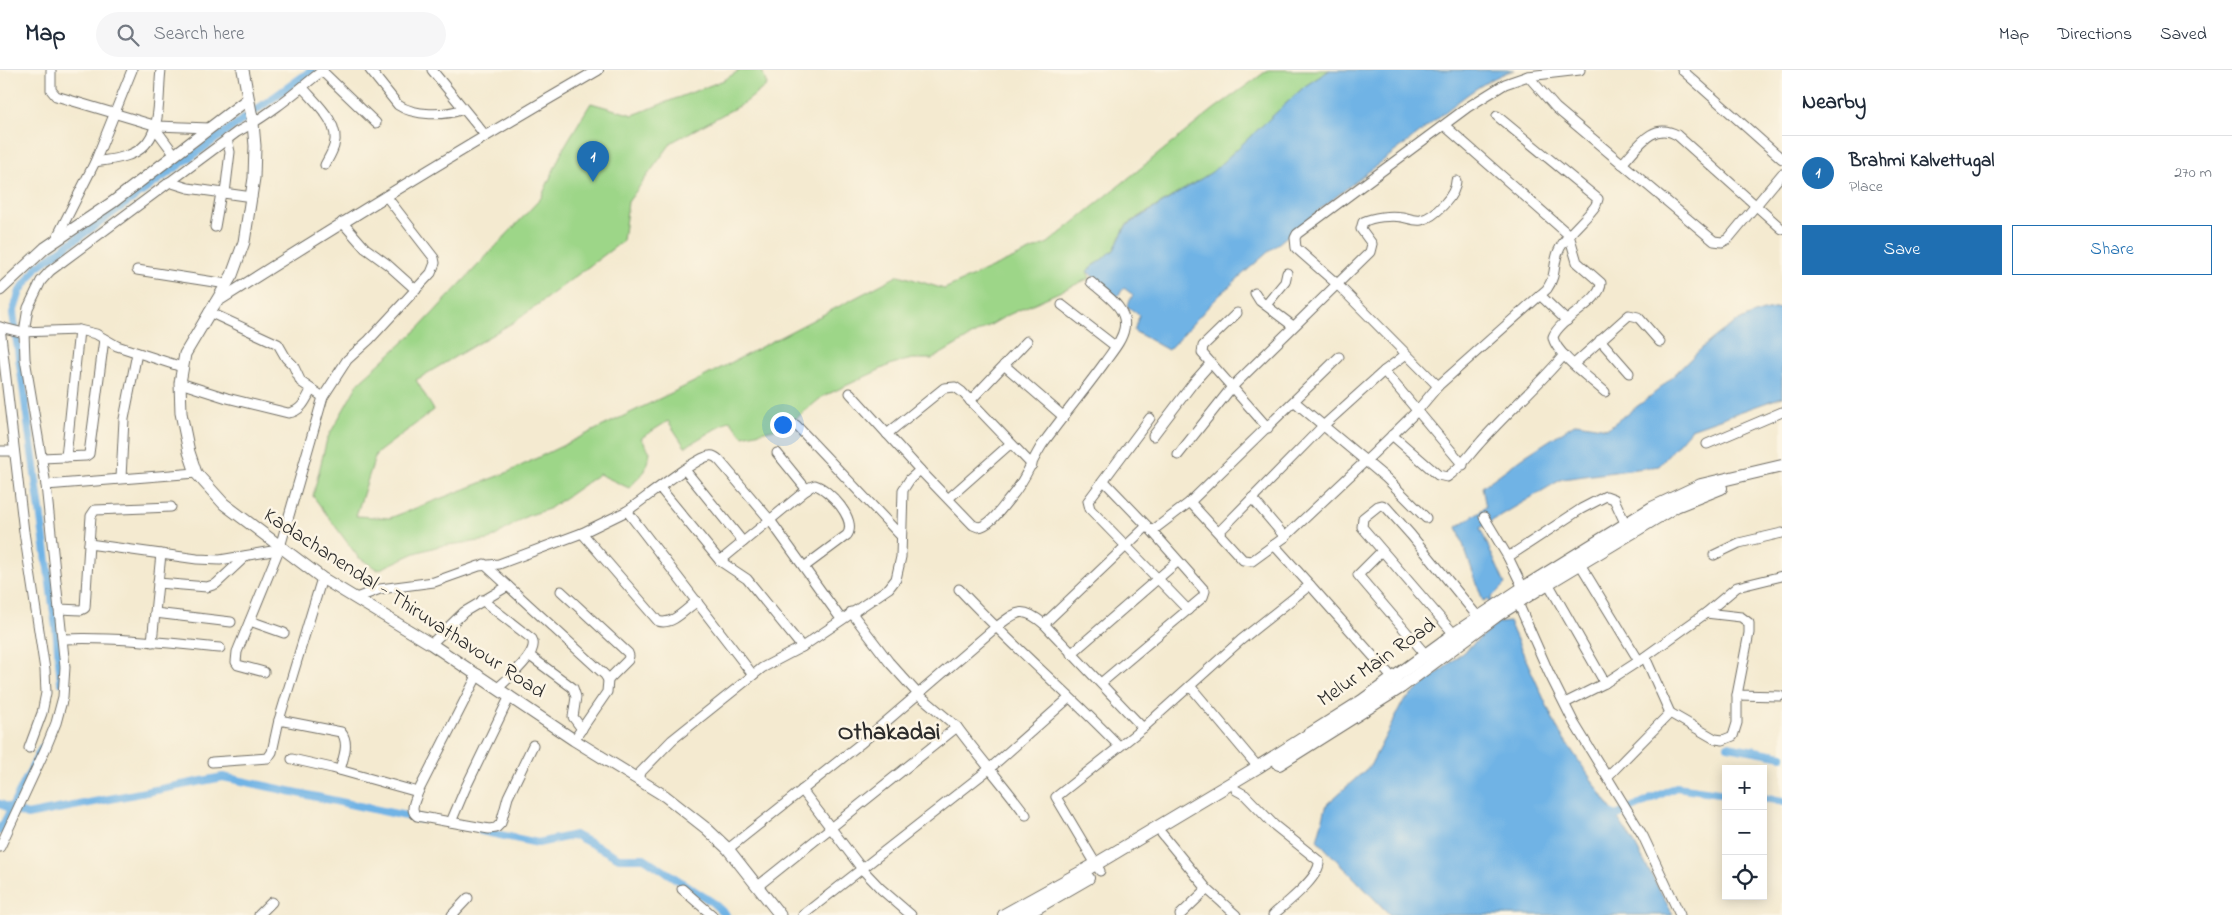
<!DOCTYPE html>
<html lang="en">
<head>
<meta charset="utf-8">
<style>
  body { margin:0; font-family:"Indie Flower",sans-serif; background:#f6f6f7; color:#1f2937 }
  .controls { position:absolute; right:15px; bottom:15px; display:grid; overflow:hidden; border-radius:0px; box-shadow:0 2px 12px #0003 }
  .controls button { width:45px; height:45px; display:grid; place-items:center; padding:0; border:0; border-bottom:1px solid #e0e1e3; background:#fff; color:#1f2937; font:25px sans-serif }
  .you { position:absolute; left:782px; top:354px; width:18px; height:18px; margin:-12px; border:4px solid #fff; border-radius:50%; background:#1a73e8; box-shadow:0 0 0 8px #1a73e833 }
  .badge { display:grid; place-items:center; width:32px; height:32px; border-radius:50%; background:#1f6fb2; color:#fff; font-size:16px; font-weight:700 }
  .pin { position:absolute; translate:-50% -41px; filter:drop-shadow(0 1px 2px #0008) }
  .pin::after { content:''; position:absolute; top:26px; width:18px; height:15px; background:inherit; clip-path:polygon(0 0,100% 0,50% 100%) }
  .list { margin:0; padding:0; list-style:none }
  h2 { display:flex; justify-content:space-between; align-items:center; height:65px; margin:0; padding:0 20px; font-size:21px }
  h2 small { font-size:16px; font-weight:400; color:#747a83 }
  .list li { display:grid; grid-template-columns:32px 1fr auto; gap:15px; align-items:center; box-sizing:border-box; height:75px; padding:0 20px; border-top:1px solid #e0e1e3 }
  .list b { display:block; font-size:19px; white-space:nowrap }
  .list p { margin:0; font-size:16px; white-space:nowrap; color:#747a83 }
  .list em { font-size:16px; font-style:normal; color:#747a83 }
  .actions { display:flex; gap:10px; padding:15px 20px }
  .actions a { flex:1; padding:11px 0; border:1px solid #1f6fb2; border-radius:0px; text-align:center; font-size:18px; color:#1f6fb2 }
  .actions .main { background:#1f6fb2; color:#fff }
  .icon { flex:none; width:28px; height:28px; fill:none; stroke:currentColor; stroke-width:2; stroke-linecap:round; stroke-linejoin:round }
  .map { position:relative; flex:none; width:1782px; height:845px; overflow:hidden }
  header { display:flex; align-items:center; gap:30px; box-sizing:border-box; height:70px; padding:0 25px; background:#fff; border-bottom:1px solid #e0e1e3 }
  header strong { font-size:24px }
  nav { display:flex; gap:28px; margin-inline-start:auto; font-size:18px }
  .search { width:350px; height:45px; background:#f6f6f7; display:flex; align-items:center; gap:12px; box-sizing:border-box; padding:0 18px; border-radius:28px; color:#747a83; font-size:19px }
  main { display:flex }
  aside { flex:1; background:#fff }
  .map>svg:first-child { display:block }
  .green { fill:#9dd688; stroke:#64805a }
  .water { fill:#6fb3e5; stroke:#4d6f88 }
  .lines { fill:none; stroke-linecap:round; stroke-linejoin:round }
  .canal { stroke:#6fb3e5; stroke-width:8 }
  .minor-casing { stroke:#716e65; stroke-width:11 }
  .tertiary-casing { stroke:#716e65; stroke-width:12 }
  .secondary-casing { stroke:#716e65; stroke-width:13 }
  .primary-casing { stroke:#716e65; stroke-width:14 }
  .minor { stroke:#fff; stroke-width:9 }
  .tertiary { stroke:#fff; stroke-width:10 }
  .secondary { stroke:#fff; stroke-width:11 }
  .primary { stroke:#fff; stroke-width:12 }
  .labels { text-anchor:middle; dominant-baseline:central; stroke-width:5; stroke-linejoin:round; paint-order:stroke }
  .street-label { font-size:21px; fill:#2b2b2b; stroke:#fcf5e5 }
  .quarter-label { font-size:24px; font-weight:bold; fill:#2b2b2b; stroke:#fcf5e5 }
</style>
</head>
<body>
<header>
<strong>Map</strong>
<div class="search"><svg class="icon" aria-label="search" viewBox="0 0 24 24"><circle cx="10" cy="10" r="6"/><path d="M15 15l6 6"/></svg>Search here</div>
<nav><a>Map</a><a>Directions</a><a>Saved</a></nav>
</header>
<main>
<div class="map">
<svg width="1782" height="845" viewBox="0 0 1782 845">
  <rect width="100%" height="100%" fill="#fcf5e5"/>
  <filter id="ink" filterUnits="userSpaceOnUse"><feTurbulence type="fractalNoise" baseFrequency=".02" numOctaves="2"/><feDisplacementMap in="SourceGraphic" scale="10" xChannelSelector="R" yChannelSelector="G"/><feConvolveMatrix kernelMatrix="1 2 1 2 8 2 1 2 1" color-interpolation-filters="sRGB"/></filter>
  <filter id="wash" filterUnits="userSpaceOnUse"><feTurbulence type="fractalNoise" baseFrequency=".0096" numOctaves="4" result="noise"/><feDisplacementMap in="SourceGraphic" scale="20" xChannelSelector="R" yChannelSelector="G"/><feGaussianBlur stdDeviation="1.12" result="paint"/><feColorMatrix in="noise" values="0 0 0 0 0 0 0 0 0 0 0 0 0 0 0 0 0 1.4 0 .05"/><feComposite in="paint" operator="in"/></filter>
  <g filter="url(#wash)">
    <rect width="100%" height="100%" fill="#f4ead0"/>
    <path class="green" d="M740 0H762L767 15 746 32 672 72 628 132 623 171 517 250 416 310 434 340 376 384 356 446 390 448 504 404 694 312 899 205 944 219 1048 173 1214 39 1268 0H1330L1305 16 1212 102 1126 155 1114 180 1087 201 1090 208 1006 246 932 289H912L892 294 822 327 787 356 743 366 730 350 685 377 668 351 641 368 650 382 645 401 629 418 599 404 549 439 527 446 489 470 439 476 415 483 378 500 358 487 313 426 327 369 359 312 419 258 541 128 564 77 591 33 633 45 724 10Z"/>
    <g class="water">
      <path d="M1330 0H1514C1478 11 1446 42 1417 65 1349 116 1282 167 1220 225 1202 242 1186 262 1168 280L1134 261 1139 245 1127 236 1133 225 1124 218 1116 228 1087 201 1114 180 1126 156 1212 102 1305 16Z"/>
      <path d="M1782 238V327L1691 359 1659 396 1562 409 1480 458 1505 514 1491 528 1499 553 1509 552 1558 660 1633 771 1673 845H1390L1317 770 1327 734 1370 696 1403 632 1496 555 1488 529 1483 531 1457 457 1486 437 1482 417 1522 388 1576 353 1608 358C1624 345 1642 334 1657 321 1695 287 1728 242 1782 238Z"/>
    </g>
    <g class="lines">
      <g class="canal">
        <path d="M61 612 56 557 13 243 20 221 37 197 312 0"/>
        <path d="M1728 676 1782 686"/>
        <path d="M1763 728 1782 731"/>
        <path d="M0 734 27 745 223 707 420 749"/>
        <path d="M1608 742 1616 746 1676 717 1726 724"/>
        <path d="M0 761 42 678"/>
        <path d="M481 761 538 773 575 765 619 788H644L712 832 726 845"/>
      </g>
    </g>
  </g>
  <g filter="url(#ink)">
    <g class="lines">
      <g class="minor-casing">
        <g id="minor">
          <path d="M51 0V20L56 26 157 56 209 58"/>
          <path d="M370 0 398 35C414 46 445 46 463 39"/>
          <path d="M432 0 485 65"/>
          <path d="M1682 0 1782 89"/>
          <path d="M322 1 376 53"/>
          <path d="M1528 6 1556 38 1714 171 1722 172 1728 169 1782 104"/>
          <path d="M303 18C316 33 341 54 334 76 332 83 328 89 325 95"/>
          <path d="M1445 56 1569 165 1577 192 1601 213C1601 232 1560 248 1553 267 1555 283 1592 310 1605 322"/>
          <path d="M155 58 175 85"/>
          <path d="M95 92C106 90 119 89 129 85 165 72 157 29 161 0"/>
          <path d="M1622 94C1638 77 1652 51 1677 65L1782 159"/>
          <path d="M169 112 188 118 252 127"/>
          <path d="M225 123 230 82 227 69"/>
          <path d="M342 152 365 178 387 194 416 220"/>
          <path d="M215 157 221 123"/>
          <path d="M55 171 95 92 132 0"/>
          <path d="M137 200 227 214"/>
          <path d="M1255 223 1260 231 1293 256"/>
          <path d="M1540 225 1567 251"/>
          <path d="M1062 235 1115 276"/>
          <path d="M1266 235 1285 212 1287 203"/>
          <path d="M209 242 278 274 286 288 293 295 301 312 323 327"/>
          <path d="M1237 243 1203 276 1202 283 1268 358"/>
          <path d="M0 257 24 462 45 600 46 623 42 643 29 678"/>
          <path d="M0 257 20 262 79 260 96 264 117 276 182 297"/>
          <path d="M1600 270 1629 303"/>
          <path d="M1405 285 1384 301 1463 395"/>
          <path d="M1574 294 1629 245 1638 247 1660 272"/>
          <path d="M1004 295 1064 347"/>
          <path d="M180 313 227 328 288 343C301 342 306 330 311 320"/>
          <path d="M1438 316 1337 214 1296 178 1295 168 1297 164 1468 37 1505 14 1528 6 1580 0"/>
          <path d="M970 331 1027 271"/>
          <path d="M1295 332 1386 408 1426 448"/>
          <path d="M796 355 901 466"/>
          <path d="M887 364 944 318 955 317 962 322 1032 395"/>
          <path d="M1392 365 1438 405 1447 407C1461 398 1468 386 1479 374 1506 343 1538 316 1564 285"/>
          <path d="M1153 366 1194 312 1211 293"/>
          <path d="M1707 374 1782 342"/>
          <path d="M0 381H14"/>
          <path d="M777 383 807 420"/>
          <path d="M1178 385 1232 317 1370 182 1372 174 1361 159 1363 152C1373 147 1391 145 1402 147 1408 148 1414 151 1421 150 1435 147 1456 125 1456 111"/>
          <path d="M66 387 79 260"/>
          <path d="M42 388 86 386 89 384 104 269"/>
          <path d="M685 400 743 472"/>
          <path d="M920 400 973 455 978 457C991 456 1003 436 1011 427 1025 411 1031 392 1042 375 1062 347 1085 320 1105 292 1111 283 1122 271 1124 259 1129 238 1104 224 1091 212"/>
          <path d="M121 408 124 349 137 283"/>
          <path d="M46 415 196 403"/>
          <path d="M660 418 720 491 810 417 815 415C829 419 858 450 847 465L804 497"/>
          <path d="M949 428 1010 374"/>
          <path d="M1252 428 1285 467"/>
          <path d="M1190 432 1339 287"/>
          <path d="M1484 447 1508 487 1523 518"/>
          <path d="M1147 456 1126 476 1188 540"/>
          <path d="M1152 461 1190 432 1243 490 1252 491 1274 475 1310 515"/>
          <path d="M1219 462 1323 356 1384 301"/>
          <path d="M582 463 627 441"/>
          <path d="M89 474 91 446 95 440 171 437"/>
          <path d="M1274 475 1285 467 1373 384 1417 341 1438 316 1547 219C1558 203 1552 192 1560 178 1569 161 1586 150 1596 135L1598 129 1497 46"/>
          <path d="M1382 481 1358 505 1426 585"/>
          <path d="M1714 485 1739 473 1782 463"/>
          <path d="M1508 487 1581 439 1606 426 1614 429 1626 455"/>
          <path d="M720 491 747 509 802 577"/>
          <path d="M484 494 605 605 608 610 607 622 574 670"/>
          <path d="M1580 494 1639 591 1706 543 1737 517 1782 506"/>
          <path d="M158 513 207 517 216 514 246 486"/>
          <path d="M1548 513 1605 613"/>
          <path d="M959 519C1010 574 1067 622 1119 676"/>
          <path d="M561 521 628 583 629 586 628 590 608 610"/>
          <path d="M356 528 380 519 434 512 479 496 499 494 582 463 658 551C672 556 686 539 697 531"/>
          <path d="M482 530 532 569C540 583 508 608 498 618"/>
          <path d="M1518 533 1549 603 1574 653 1643 766 1680 845"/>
          <path d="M59 539 81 540 85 538 89 474 197 489 220 490 278 480"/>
          <path d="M155 543 231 552"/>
          <path d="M1706 543 1741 547 1749 553V563L1737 625 1780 626"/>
          <path d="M250 551 284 563"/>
          <path d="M1044 554 1126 476 1090 439 1088 431 1150 348"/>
          <path d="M1454 564 1362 457 1363 448 1378 436 1382 435 1386 437 1411 465 1478 547"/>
          <path d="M63 569C115 567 168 573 220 578"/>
          <path d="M152 572 161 484"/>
          <path d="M431 574 464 542 508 516"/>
          <path d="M1071 584 1177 492"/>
          <path d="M530 586 573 618 576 627 573 647 582 659"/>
          <path d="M1645 587 1670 643"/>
          <path d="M264 602 238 595 236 592 237 582 280 477 323 327 347 290 369 270 431 203 435 193 434 188 386 126"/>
          <path d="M753 605 627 441C643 430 694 389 709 386 713 385 716 387 719 390L770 450 841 549"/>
          <path d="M1101 613 1203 527 1205 521 1152 461 1104 411"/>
          <path d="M1190 616 1258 697"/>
          <path d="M1565 633 1605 613 1639 591"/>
          <path d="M279 650 322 508"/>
          <path d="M957 657C979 687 1004 715 1026 745"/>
          <path d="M1143 658 1241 570 1310 515 1396 612"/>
          <path d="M292 689 332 698 418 722C415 731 409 740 417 746L489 759 496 758 501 753 508 727 533 675"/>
          <path d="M212 692 268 688 272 682 279 650 341 662C350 673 343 688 340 700"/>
          <path d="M1608 706 1670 643 1715 669 1723 670 1733 666 1737 653V625"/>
          <path d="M636 707 672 670 762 598 802 577 889 518 896 509 901 487 903 420 910 409 920 400 850 323"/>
          <path d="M802 720 862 799 881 819 911 845"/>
          <path d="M1236 720 1245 725 1274 755 1319 791C1321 807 1285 834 1273 845"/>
          <path d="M418 722 478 604"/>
          <path d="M451 752 465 719 510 626"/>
          <path d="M1162 764 1207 819"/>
          <path d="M0 777 45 680 56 653 63 627 65 597 46 415 25 289 24 262 28 238 41 211 50 201 237 62C268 46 296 22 323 0"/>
          <path d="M728 779 860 674 995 558C1017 542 1021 535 1044 554L1143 658 1056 727 1100 801"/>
          <path d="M758 816 957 657 918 624 889 592 851 542"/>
          <path d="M682 819 712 845"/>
          <path d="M259 845 272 832"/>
          <path d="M452 845 468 828"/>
          <path d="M803 845 988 700 1069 628"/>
          <path d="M1180 845 1207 819 1236 845"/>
        </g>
      </g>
      <g class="tertiary-casing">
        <path id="tertiary" d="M215 233C341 153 468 75 598 0"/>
      </g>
      <g class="secondary-casing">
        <g id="secondary">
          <path d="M243 0 253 53 255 76 254 108 244 172 232 205 185 284 180 313 181 343 189 382 196 403 224 434 322 508 431 574 574 670 665 726 707 759 728 779 780 845"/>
          <path d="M0 220 45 178 113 132 248 29"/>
        </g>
      </g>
      <g class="primary-casing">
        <g id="primary">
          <path d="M1279 694 1401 617 1499 544 1548 513 1676 436 1721 418"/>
          <path d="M1004 845 1096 794 1258 697 1362 631 1454 564 1523 518 1652 438 1701 415 1782 396"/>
          <path d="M1024 845 1088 808"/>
        </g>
      </g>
      <use href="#minor" class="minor"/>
      <use href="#tertiary" class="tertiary"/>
      <use href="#secondary" class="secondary"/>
      <use href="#primary" class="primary"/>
    </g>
  </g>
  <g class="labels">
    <g class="street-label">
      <text transform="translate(404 534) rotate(33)">Kadachanendal - Thiruvathavour Road</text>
      <text transform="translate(1377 593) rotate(-35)">Melur Main Road</text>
    </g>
    <g class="quarter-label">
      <text x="889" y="663">Othakadai</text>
    </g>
  </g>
</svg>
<div class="controls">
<button>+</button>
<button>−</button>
<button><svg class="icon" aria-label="locate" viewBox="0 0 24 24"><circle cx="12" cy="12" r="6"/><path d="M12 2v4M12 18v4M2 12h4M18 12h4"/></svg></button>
</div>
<div class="you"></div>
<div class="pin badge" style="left:593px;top:112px">1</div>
</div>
<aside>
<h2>Nearby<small></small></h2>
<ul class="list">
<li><span class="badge">1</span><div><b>Brahmi Kalvettugal</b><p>Place</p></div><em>270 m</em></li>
</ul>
<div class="actions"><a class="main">Save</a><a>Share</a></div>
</aside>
</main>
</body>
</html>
